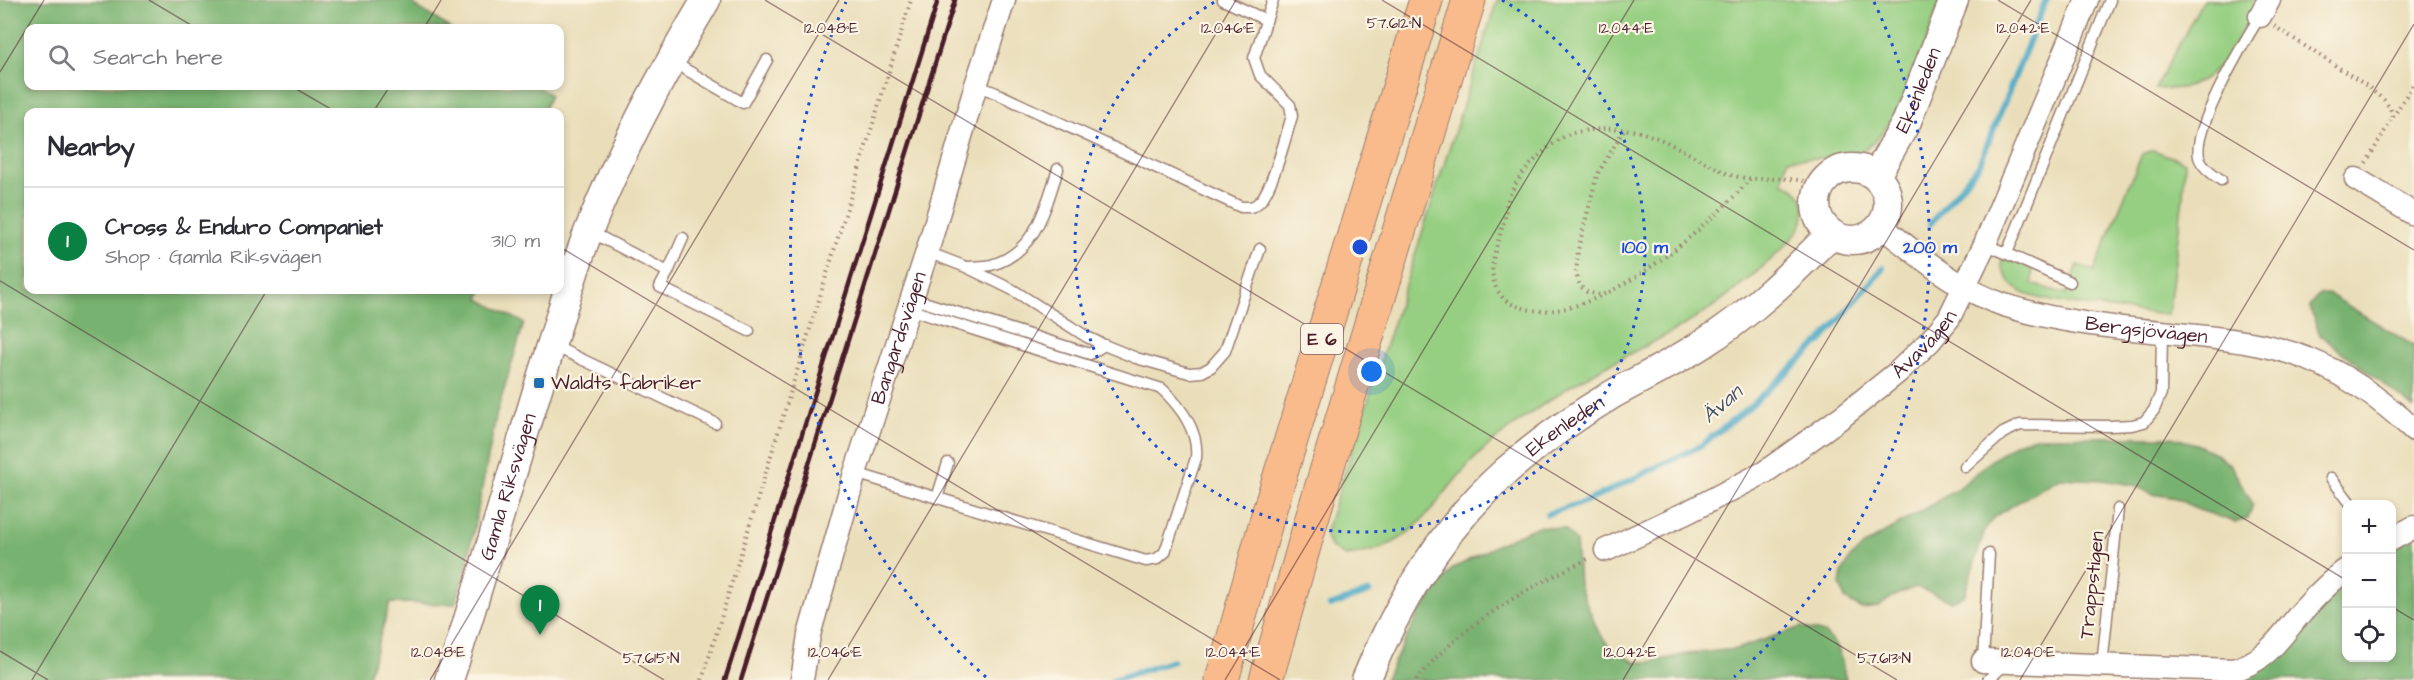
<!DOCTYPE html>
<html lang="en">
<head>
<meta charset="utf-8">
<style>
  body { margin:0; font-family:"Architects Daughter",sans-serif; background:#f2f2f3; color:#2b2b33 }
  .controls { position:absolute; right:18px; bottom:18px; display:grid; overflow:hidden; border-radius:12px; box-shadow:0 3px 9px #0003 }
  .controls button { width:54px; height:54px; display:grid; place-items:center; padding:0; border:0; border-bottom:2px solid #e1e1e2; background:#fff; color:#2b2b33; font:30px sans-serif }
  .you { position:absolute; left:1372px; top:372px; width:21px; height:21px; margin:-15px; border:4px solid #fff; border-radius:50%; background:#1a73e8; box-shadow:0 0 0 9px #1a73e833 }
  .badge { display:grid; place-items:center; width:39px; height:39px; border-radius:50%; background:#0b8043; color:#fff; font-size:20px; font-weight:700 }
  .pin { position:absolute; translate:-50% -50px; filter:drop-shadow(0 2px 3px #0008) }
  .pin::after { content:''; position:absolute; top:32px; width:21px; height:18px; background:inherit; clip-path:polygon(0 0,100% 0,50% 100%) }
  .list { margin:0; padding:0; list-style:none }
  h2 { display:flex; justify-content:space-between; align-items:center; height:78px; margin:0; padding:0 24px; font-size:26px }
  h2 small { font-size:20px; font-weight:400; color:#7c7c81 }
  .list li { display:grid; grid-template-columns:39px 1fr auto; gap:18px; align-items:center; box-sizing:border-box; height:108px; padding:0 24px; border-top:2px solid #e1e1e2 }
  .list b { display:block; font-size:22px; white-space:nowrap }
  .list p { margin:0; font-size:20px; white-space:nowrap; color:#7c7c81 }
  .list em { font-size:20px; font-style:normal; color:#7c7c81 }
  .icon { flex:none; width:33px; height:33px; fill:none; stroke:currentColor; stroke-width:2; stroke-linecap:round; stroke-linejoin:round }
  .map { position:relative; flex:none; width:2414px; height:680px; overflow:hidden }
  .search { position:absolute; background:#fff; box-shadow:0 3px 9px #0003; left:24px; top:24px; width:540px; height:66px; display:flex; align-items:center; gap:15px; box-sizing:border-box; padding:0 21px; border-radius:12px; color:#7c7c81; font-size:22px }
  .panel { position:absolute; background:#fff; box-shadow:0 3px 9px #0003; left:24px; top:108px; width:540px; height:186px; border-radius:12px }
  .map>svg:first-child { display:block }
  .green { fill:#96cf82; stroke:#707756; stroke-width:1.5 }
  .forest { fill:#78b270; stroke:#61684e; stroke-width:1.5 }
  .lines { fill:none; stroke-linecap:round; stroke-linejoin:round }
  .stream { stroke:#46a7c5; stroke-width:6 }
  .service-casing { stroke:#9a7e72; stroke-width:13 }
  .minor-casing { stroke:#9a7e72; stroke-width:25 }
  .tertiary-casing { stroke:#9a7e72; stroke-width:31 }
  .motorway-casing { stroke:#9a7e72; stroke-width:35 }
  .path { stroke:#9a7e72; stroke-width:4; stroke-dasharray:1.5 4.5; stroke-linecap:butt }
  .service { stroke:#fff; stroke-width:10 }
  .minor { stroke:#fff; stroke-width:22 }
  .tertiary { stroke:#fff; stroke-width:28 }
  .motorway { stroke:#fabb8c; stroke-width:33 }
  .rail { stroke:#4a1f2b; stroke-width:4.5 }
  .ticks { fill:none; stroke:#4a1f2b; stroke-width:1.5; stroke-opacity:0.45 }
  .ring { fill:none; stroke:#1d4ed8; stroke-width:3; stroke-dasharray:3 6 }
  .poi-dot { fill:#1f6fb2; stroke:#fcf5e5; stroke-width:2 }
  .labels { text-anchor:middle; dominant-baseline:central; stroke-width:4.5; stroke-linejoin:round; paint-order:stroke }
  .shield { fill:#fcf5e5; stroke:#7f5f63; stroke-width:1.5 }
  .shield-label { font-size:18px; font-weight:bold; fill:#4a1f2b }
  .street-label { font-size:20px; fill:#4a1f2b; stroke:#fcf5e5 }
  .poi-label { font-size:20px; fill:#4a1f2b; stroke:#fcf5e5; text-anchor:start }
  .water-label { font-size:21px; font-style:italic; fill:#485569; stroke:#fcf5e5 }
  .ticks-label { font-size:15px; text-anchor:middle; fill:#4a1f2b; stroke:#fcf5e5; stroke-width:4.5; stroke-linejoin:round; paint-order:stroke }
  .centre { fill:#1d4ed8; stroke:#fcf5e5; stroke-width:3 }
  .ring-label { font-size:18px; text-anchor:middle; font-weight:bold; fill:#1d4ed8; stroke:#fcf5e5; stroke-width:4.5; stroke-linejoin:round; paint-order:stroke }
</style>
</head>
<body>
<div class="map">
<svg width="2414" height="680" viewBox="0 0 2414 680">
  <rect width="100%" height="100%" fill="#fcf5e5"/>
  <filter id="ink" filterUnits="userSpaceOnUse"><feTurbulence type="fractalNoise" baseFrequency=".0167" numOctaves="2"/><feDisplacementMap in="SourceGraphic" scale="12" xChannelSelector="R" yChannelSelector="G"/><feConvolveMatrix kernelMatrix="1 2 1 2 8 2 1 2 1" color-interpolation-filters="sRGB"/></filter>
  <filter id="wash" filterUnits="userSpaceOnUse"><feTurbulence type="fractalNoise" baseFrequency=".008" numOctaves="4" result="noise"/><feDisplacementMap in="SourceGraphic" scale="24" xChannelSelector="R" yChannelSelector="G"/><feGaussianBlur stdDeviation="1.35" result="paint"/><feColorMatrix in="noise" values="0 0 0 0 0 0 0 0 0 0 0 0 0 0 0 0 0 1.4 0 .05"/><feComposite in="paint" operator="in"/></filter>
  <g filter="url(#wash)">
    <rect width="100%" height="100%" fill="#eadeba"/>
    <g class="green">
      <path d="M1497 0H1940C1928 37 1900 128 1866 148 1844 161 1813 157 1788 159L1782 182C1800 190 1808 200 1803 221 1797 244 1718 304 1696 318 1651 346 1600 365 1557 395 1529 414 1498 435 1474 459 1428 506 1419 548 1345 556L1330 546 1325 534Z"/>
      <path d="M2203 0H2260C2242 30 2224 75 2189 86 2179 90 2166 88 2155 89Z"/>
      <path d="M2153 150 2185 162 2183 197 2168 315C2135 312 2102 308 2070 304 2055 301 2038 300 2024 293 2012 287 2001 275 2002 260L2010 257 2032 268V284L2066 294 2078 265 2094 271 2142 154Z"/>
    </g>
    <g class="forest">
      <path d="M0 0H416L414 5 450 28H28V86H536L550 95 543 112H28V290H482L479 299 524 323 497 412 467 564 455 604 390 603 367 680H0Z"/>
      <path d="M2319 294H2329L2414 346V408L2320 335 2309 306Z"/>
      <path d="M2035 437H2171L2196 444 2215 453 2231 466 2253 504 2248 519 2235 522 2196 509 2176 498 2153 494 2133 485 2103 480 2059 478 1995 516 1985 530 1964 596 1951 601 1916 587 1894 596 1878 607 1862 609 1845 599 1840 585 1842 573 1851 557 1866 544 1959 488 1990 461 2016 443Z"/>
      <path d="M1538 526 1565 529 1576 542 1579 585 1598 631 1611 649 1635 662H1650L1687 654 1737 649 1801 627 1824 633 1838 648 1846 680H1385L1419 613 1452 569 1500 543Z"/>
      <path d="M2414 527V680H2237L2346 566V658H2392V536Z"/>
    </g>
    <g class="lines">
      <g class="stream">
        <path d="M1930 224 1979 165 2046 0"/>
        <path d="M1547 514 1590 500 1700 446 1747 409 1822 340 1883 268"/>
        <path d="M1330 606 1369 592"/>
        <path d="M1113 680 1173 661"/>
      </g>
    </g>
  </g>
  <g filter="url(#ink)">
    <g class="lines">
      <g class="service-casing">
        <g id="service">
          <path d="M1223 0 1266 20"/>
          <path d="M673 62 743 103 767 60"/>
          <path d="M976 85 996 93 1241 207C1248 207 1253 208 1258 203 1272 192 1286 135 1292 116L1290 105 1260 75 1254 58 1273 0"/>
          <path d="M2221 180C2213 174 2202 167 2199 157 2192 129 2244 42 2260 16"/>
          <path d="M589 231 668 272 660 287 749 331"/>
          <path d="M1985 244 2070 282"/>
          <path d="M927 252 966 267 1013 290 1087 337 1104 345 1136 358 1189 373 1202 372 1211 367 1225 351 1260 249"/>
          <path d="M2007 253 2110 0"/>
          <path d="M968 267C975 266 984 267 991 265 1036 253 1046 206 1058 169"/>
          <path d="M668 272 683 238"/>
          <path d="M911 298 1090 354 1104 345"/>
          <path d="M552 345 715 423"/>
          <path d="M1965 467 2003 433 2020 425 2110 426 2132 425 2144 422 2154 410 2161 393 2162 333"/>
          <path d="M855 473 1146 561 1157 559 1165 552 1196 458C1199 430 1181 407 1162 389L908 309"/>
          <path d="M2331 478 2351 504"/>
          <path d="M937 498 948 463"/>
          <path d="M1983 661 1989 554"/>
          <path d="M2102 666 2118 509"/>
          <path d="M1988 680 2005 664"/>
        </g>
      </g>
      <g class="minor-casing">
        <g id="minor">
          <path d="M2260 16 2269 0"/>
          <path d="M2356 179 2414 214"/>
          <path id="s1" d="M1881 226C1918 255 1958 290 2004 305 2054 321 2108 327 2161 332 2211 338 2261 340 2308 359 2348 375 2383 401 2414 430"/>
          <path d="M2392 539 2414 527"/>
          <path id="s2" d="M1606 550 1688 512 1765 472 1843 416 1898 372 1930 341 1949 318 1985 244 2087 0"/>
          <path d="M1983 661 2233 670C2265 662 2279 639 2299 615 2313 599 2329 582 2346 570"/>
          <path id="s3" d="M802 680 809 635 855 473 927 252 976 85 1004 0"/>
        </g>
      </g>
      <g class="tertiary-casing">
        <g id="tertiary">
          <circle cx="1852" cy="204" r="36"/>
          <path id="s4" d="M1876 176 1907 121 1954 0"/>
          <path id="s5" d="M449 680C485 569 516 457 551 346 563 308 574 268 589 230 621 149 662 74 706 0"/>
          <path id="s6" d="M1366 680C1398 602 1443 527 1506 471 1539 442 1576 416 1613 394 1644 377 1675 362 1704 343 1752 313 1791 274 1831 234"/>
        </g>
      </g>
      <g class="motorway-casing">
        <g id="motorway">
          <path d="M1222 680 1268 515 1426 0"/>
          <path d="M1266 680 1310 525 1469 0"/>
        </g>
      </g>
      <g class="path">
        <path d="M2274 26 2367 86 2384 100 2390 108 2393 117 2366 163"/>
        <path d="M2393 117 2414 83"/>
        <path d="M1750 179C1708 228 1592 329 1523 308 1516 306 1507 303 1503 298 1483 275 1496 250 1503 225 1506 218 1505 210 1507 203 1513 179 1547 143 1570 134 1580 131 1595 129 1606 129 1644 126 1674 146 1707 163 1715 167 1723 172 1731 175 1750 181 1770 178 1790 179 1800 180 1811 182 1821 184"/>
        <path d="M1599 295 1587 292 1580 286 1576 274 1578 250 1597 175 1625 128"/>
        <path d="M702 680 911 0"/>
        <path d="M1416 680C1462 624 1525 589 1590 558"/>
      </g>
      <use href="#service" class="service"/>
      <use href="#minor" class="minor"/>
      <use href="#tertiary" class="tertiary"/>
      <use href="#motorway" class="motorway"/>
      <g class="rail">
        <path d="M725 680 938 0"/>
        <path d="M741 680 955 0"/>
      </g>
    </g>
  </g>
  <path class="ticks" d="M149 0 196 28M765 0 1897 680M1382 0 2346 580M1998 0 2414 250M424 28 441 0M0 72 44 0M291 86 336 112M373 112 390 86M560 247 1280 680M0 281 664 680M2392 607 2414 620M0 651 48 680M32 680 267 290M430 680 839 0M828 680 1236 0M1225 680 1634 0M1623 680 2031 0M2020 680 2414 24"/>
  <g class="ring">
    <path d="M1502 0A285 285 0 1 1 1218 0"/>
    <path d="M986 677A570 570 0 0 1 846 2M1874 2A570 570 0 0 1 1734 677"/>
  </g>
  <rect class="poi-dot" x="533" y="377" width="12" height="12" rx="3"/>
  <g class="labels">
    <rect class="shield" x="1301" y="324" width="42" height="30" rx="4.5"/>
    <g class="shield-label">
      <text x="1322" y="339">E 6</text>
    </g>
    <g class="street-label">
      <text stroke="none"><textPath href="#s4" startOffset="96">Ekenleden</textPath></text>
      <text stroke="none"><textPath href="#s1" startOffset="292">Bergsjövägen</textPath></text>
      <text stroke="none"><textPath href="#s3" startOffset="356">Bangårdsvägen</textPath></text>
      <text stroke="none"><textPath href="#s2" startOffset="382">Ävavägen</textPath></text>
      <text stroke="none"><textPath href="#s6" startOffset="328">Ekenleden</textPath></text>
      <text stroke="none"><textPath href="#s5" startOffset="202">Gamla Riksvägen</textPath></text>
      <text transform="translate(2092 585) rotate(-84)">Trappstigen</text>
    </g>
    <g class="poi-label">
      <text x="551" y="383">Waldts fabriker</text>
    </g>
    <g class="water-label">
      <text transform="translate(1722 404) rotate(-41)">Ävan</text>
    </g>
  </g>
  <g class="ticks-label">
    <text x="1394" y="28">57.612°N</text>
    <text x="831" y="33">12.048°E</text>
    <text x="1228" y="33">12.046°E</text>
    <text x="2023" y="33">12.042°E</text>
    <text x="1626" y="33">12.044°E</text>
    <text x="438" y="657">12.048°E</text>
    <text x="835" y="657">12.046°E</text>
    <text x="1233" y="657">12.044°E</text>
    <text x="1630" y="657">12.042°E</text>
    <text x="2028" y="657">12.040°E</text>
    <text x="651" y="663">57.615°N</text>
    <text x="1884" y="663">57.613°N</text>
  </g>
  <circle cx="1360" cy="247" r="9" class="centre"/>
  <g class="ring-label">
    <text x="1645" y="253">100 m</text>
    <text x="1930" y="253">200 m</text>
  </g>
</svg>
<div class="controls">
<button>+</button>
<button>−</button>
<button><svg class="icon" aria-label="locate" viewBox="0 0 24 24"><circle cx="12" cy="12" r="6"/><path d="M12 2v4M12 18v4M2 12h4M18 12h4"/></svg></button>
</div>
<div class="you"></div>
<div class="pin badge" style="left:540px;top:635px">1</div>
<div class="search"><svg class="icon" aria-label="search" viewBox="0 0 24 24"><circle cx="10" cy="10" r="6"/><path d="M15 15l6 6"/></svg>Search here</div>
<section class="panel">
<h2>Nearby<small></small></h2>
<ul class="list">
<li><span class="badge">1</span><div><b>Cross &amp; Enduro Companiet</b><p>Shop · Gamla Riksvägen</p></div><em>310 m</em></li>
</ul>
</section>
</div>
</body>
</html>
